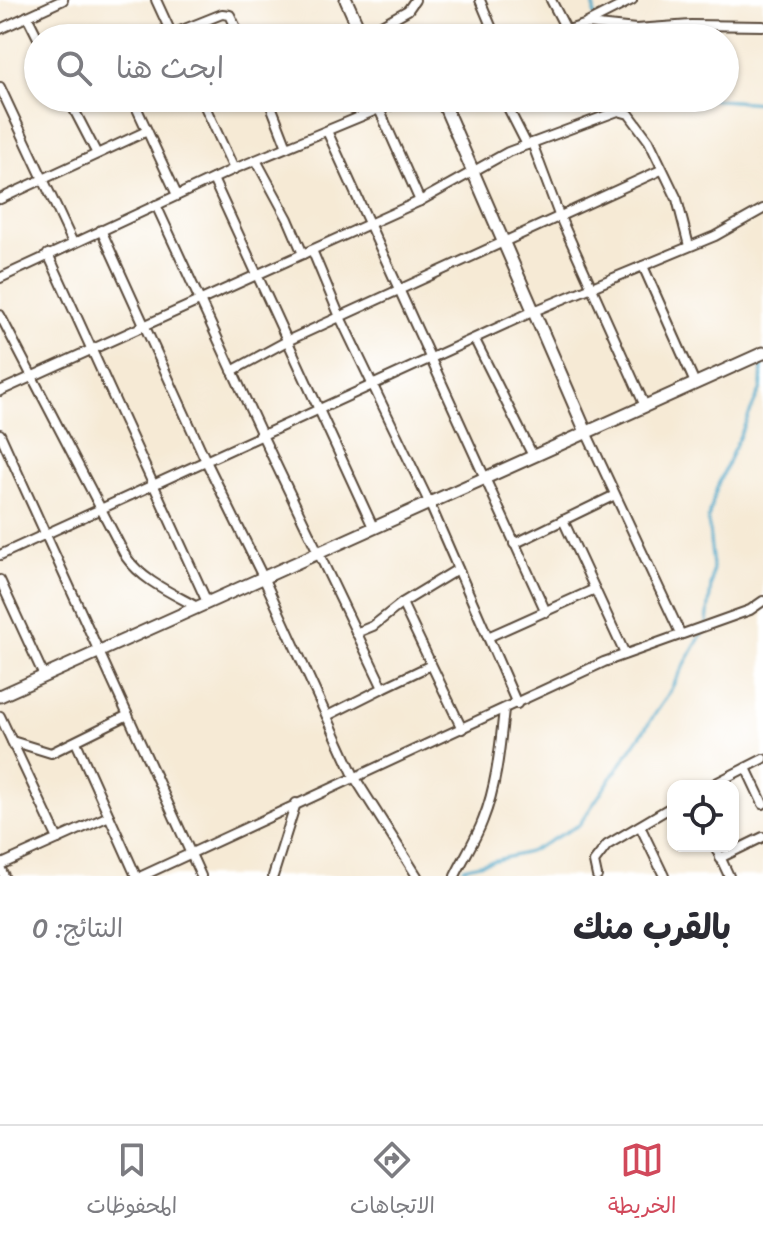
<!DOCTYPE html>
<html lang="ar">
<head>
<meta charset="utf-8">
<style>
  body { margin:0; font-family:Sriracha,"Playpen Sans Arabic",sans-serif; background:#f7f7f7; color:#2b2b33; direction:rtl }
  .controls { position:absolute; right:24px; bottom:24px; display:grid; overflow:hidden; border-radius:16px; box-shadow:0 2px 6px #0004 }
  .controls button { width:72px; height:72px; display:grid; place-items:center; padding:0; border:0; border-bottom:2px solid #e1e1e2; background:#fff; color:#2b2b33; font:40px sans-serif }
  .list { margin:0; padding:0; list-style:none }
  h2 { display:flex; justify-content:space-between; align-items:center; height:104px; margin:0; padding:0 32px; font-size:34px }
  h2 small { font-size:26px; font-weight:400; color:#7c7c81 }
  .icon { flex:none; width:44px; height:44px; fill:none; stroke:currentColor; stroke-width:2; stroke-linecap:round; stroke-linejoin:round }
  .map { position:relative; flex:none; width:763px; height:876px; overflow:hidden; direction:ltr }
  .search { position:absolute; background:#fff; box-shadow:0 2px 6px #0004; left:24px; right:24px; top:24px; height:88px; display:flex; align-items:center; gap:20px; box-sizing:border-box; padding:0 28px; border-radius:44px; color:#7c7c81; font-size:30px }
  .sheet { height:248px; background:#fff }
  nav { display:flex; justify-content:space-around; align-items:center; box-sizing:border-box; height:112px; border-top:2px solid #e1e1e2; background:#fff; font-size:22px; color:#7c7c81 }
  nav a { display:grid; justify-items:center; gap:4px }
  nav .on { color:#d1495b }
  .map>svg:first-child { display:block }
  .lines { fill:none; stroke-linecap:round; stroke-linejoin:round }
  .stream { stroke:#48a6c7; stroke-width:3 }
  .street-casing { stroke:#574739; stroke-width:12 }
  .secondary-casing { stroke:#574739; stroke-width:15 }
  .street { stroke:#fff; stroke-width:8 }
  .secondary { stroke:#fff; stroke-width:11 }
</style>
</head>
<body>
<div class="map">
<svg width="763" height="876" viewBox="0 0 763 876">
  <rect width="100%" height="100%" fill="#fff"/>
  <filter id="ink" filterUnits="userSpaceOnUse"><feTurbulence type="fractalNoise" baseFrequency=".0125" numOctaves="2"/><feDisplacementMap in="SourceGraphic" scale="16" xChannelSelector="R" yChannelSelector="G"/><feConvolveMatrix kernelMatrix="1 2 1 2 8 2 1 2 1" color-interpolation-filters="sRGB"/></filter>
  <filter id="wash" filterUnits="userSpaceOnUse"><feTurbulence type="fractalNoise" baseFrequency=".006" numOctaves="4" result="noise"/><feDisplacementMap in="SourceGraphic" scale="32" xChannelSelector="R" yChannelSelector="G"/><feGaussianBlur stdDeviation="1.8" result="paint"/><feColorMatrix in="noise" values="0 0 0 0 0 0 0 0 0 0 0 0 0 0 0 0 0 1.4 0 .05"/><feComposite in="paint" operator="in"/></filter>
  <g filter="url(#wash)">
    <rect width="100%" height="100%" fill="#f6ead5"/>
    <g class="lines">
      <g class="stream">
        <path d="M594 0V16"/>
        <path d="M596 27 600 38"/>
        <path d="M689 98 763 103"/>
        <path d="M707 623 713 567 708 519 717 487 761 388 762 358"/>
        <path d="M463 868 529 852 579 825 666 698 704 630"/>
        <path d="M440 876 456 870"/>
      </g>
    </g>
  </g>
  <g filter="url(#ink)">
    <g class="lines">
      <g class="street-casing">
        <g id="street">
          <path d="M156 0 173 37"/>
          <path d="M480 0 496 38"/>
          <path d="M551 0 566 29"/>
          <path d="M27 16 38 38"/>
          <path d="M587 23 632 0"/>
          <path d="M0 29 63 0"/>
          <path d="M360 37 408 10 415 0"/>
          <path d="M162 38 222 14 230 15 241 38"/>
          <path d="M543 38 587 24 636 29 691 25 763 26"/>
          <path d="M0 87 73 243"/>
          <path d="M68 98 96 152"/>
          <path d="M132 98 177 195"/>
          <path d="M201 98 234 169"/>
          <path d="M268 98 287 147"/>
          <path d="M503 98 527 145"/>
          <path d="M379 109 420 201"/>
          <path d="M327 131 546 612"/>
          <path d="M532 143 559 215 645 406"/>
          <path d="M256 160 288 219 303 254"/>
          <path d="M213 179 373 527"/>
          <path d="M0 199 147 131"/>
          <path d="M156 205 262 435 383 688 327 716"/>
          <path d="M101 230 206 461 263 577 355 778 417 876"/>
          <path d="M312 250 340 317 429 502 517 704"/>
          <path d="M48 254 207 602"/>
          <path d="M643 266 695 383"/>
          <path d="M0 278 234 169 391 104"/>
          <path d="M0 315 126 557C143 581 172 593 197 607"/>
          <path d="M475 340 533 456"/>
          <path d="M232 371 287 341 661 170"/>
          <path d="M0 391 420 201 508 152 618 111 629 114 649 141 677 199 689 246"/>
          <path d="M586 432 680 633"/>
          <path d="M0 434 201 876"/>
          <path d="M563 520 625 654"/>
          <path d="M514 544 615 495"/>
          <path d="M0 555 534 311 715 236 763 209"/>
          <path d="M0 580 44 676"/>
          <path d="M402 603 462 729"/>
          <path d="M356 633 373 626 402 603 458 569"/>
          <path d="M488 637 595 589"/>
          <path d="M383 688 431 665"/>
          <path d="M0 716 58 839"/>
          <path d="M12 741 51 753 128 715"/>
          <path d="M76 742 136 876"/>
          <path d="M746 768 763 804"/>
          <path d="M710 786 763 759"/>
          <path d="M640 826 664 876"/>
          <path d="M715 846 729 876"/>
          <path d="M720 858 763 837"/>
          <path d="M0 865 109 816"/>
          <path d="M0 867 4 876"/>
          <path d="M142 876 604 662 750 610 763 601"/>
          <path d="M273 876 296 803"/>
          <path d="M455 876C464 857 476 839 483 820 497 785 500 746 504 709"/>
          <path d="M597 876 594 862 607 845 673 806"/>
        </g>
      </g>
      <g class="secondary-casing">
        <g id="secondary">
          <path d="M346 0 363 38"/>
          <path d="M388 98 391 104 404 98"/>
          <path d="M441 98 586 432"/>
          <path d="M0 696 763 353"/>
        </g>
      </g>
      <use href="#street" class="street"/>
      <use href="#secondary" class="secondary"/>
    </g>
  </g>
</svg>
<div class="controls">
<button><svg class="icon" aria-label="locate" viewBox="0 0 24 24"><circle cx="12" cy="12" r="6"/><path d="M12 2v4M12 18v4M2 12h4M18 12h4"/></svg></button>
</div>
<div class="search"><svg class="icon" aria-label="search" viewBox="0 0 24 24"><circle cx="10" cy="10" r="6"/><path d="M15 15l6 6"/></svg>ابحث هنا</div>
</div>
<section class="sheet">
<h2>بالقرب منك<small>النتائج: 0</small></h2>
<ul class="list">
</ul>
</section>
<nav>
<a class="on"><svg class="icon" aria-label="map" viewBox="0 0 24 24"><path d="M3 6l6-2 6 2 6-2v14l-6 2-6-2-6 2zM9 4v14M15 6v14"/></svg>الخريطة</a>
<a><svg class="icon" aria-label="directions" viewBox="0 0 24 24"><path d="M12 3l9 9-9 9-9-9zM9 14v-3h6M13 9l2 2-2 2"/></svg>الاتجاهات</a>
<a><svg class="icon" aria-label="saved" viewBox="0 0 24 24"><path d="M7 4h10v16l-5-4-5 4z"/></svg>المحفوظات</a>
</nav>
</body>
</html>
